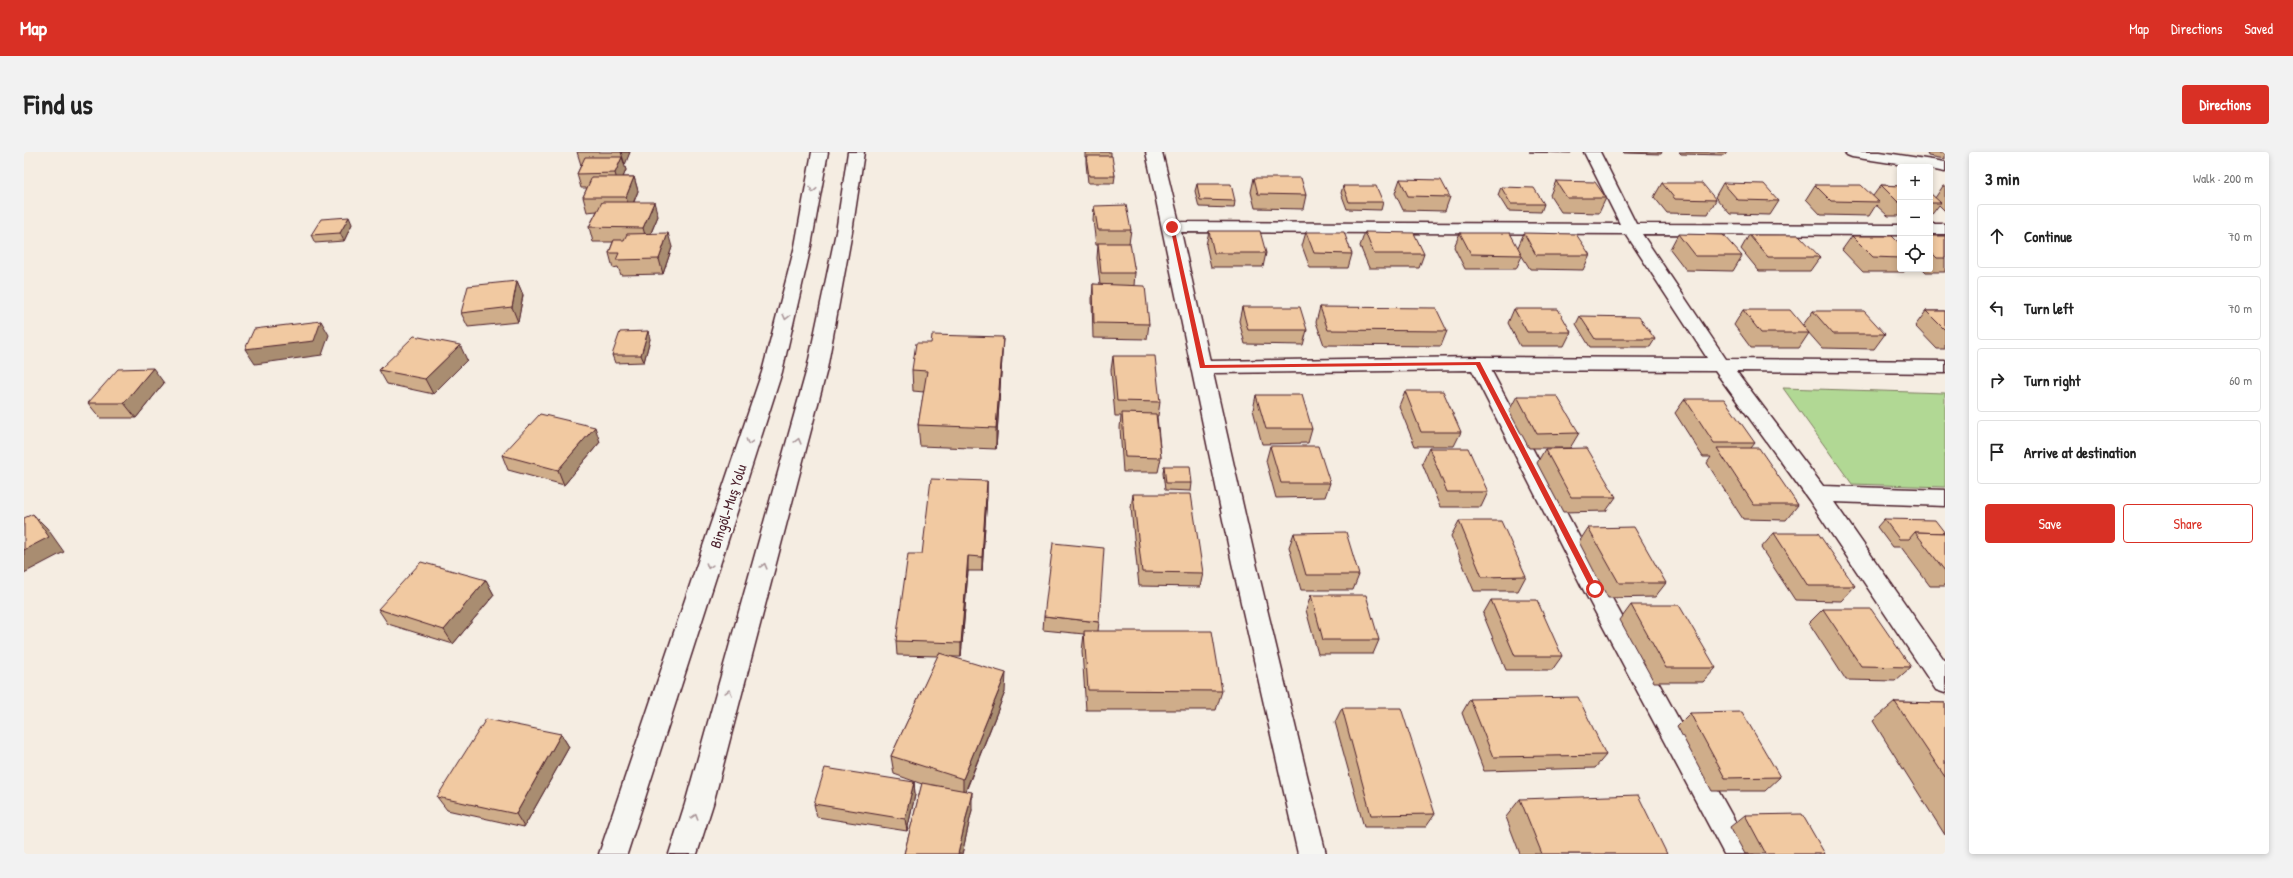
<!DOCTYPE html>
<html lang="en">
<head>
<meta charset="utf-8">
<style>
  body { margin:0; font-family:"Patrick Hand",sans-serif; background:#f2f2f2; color:#222 }
  .controls { position:absolute; right:12px; top:12px; display:grid; overflow:hidden; border-radius:4px; box-shadow:0 2px 6px #0003 }
  .controls button { width:36px; height:36px; display:grid; place-items:center; padding:0; border:0; border-bottom:1px solid #e0e0e0; background:#fff; color:#222; font:20px sans-serif }
  .stop { position:absolute; width:12px; height:12px; margin:-9px; border:3px solid #d93025; border-radius:50%; background:#fff }
  .stop.end { background:#d93025; border-color:#fff; box-shadow:0 1px 4px #0008 }
  .list { margin:0; padding:0; list-style:none }
  h2 { display:flex; justify-content:space-between; align-items:center; height:52px; margin:0; padding:0 16px; font-size:17px }
  h2 small { font-size:13px; font-weight:400; color:#767676 }
  .list li { display:grid; grid-template-columns:26px 1fr auto; gap:12px; align-items:center; box-sizing:border-box; height:64px; margin:0 8px 8px; padding:0 8px; border:1px solid #e0e0e0; border-radius:4px }
  .list b { display:block; font-size:15px; white-space:nowrap }
  .list em { font-size:13px; font-style:normal; color:#767676 }
  .actions { display:flex; gap:8px; padding:12px 16px }
  .actions a { flex:1; padding:9px 0; border:1px solid #d93025; border-radius:4px; text-align:center; font-size:14px; color:#d93025 }
  .actions .main { background:#d93025; color:#fff }
  .icon { flex:none; width:22px; height:22px; fill:none; stroke:currentColor; stroke-width:2; stroke-linecap:round; stroke-linejoin:round }
  .map { position:relative; flex:none; width:1921px; height:702px; overflow:hidden; border-radius:4px }
  header { display:flex; align-items:center; gap:24px; box-sizing:border-box; height:56px; padding:0 20px; background:#d93025; color:#fff }
  header strong { font-size:19px }
  nav { display:flex; gap:22px; margin-inline-start:auto; font-size:14px }
  .intro { display:flex; align-items:center; justify-content:space-between; box-sizing:border-box; height:96px; padding:0 24px }
  h1 { margin:0; font-size:28px }
  .button { padding:10px 18px; border-radius:4px; background:#d93025; color:#fff; font-size:14px; font-weight:700 }
  main { display:flex; gap:24px; padding:0 24px }
  aside { flex:1; background:#fff; border-radius:4px; box-shadow:0 2px 6px #0003 }
  .map>svg:first-child { display:block }
  .green { fill:#b1d894; stroke:#7e7c60 }
  .lines { fill:none; stroke-linecap:round; stroke-linejoin:round }
  .minor-casing { stroke:#4a1f2b; stroke-width:3 }
  .highway-casing { stroke:#4a1f2b; stroke-width:3 }
  .minor { fill:#f6f6f2; fill-rule:evenodd }
  .highway { fill:#f6f6f2; fill-rule:evenodd }
  .wall { fill:#cfad8a; stroke:#4a1f2b }
  .shaded-wall { fill:#a98d71; stroke:#4a1f2b }
  .building { fill:#f1c9a1; stroke:#4a1f2b }
  .oneway { stroke:#a99598 }
  .route { fill:#d93025 }
  .labels { text-anchor:middle; dominant-baseline:central; stroke-width:4; stroke-linejoin:round; paint-order:stroke }
  .street-label { font-size:15px; fill:#4a1f2b; stroke:#f6f6f2 }
</style>
</head>
<body>
<header>
<strong>Map</strong>
<nav><a>Map</a><a>Directions</a><a>Saved</a></nav>
</header>
<div class="intro"><h1>Find us</h1><a class="button">Directions</a></div>
<main>
<div class="map">
<svg width="1921" height="702" viewBox="0 0 1921 702">
  <rect width="100%" height="100%" fill="#f5ede2"/>
  <filter id="ink" filterUnits="userSpaceOnUse"><feTurbulence type="fractalNoise" baseFrequency=".025" numOctaves="2"/><feDisplacementMap in="SourceGraphic" scale="8" xChannelSelector="R" yChannelSelector="G"/><feConvolveMatrix kernelMatrix="1 2 1 2 8 2 1 2 1" color-interpolation-filters="sRGB"/></filter>
  <g filter="url(#ink)">
    <path class="green" d="M1759 236 1921 241V335L1828 332Z"/>
    <g class="lines">
      <g class="minor-casing">
        <g id="minor">
          <path d="M1122 0H1138L1155 70 1596 72 1560 0H1576L1612 72 1876 73V83L1618 82 1702 207 1921 209V221L1712 219 1799 334 1921 338V354L1810 350 1921 509V541L1912 538 1785 348 1691 219 1467 218 1579 430 1729 702H1700L1559 437 1448 218 1189 221 1232 411 1302 702H1274L1208 411ZM1157 80 1602 82 1683 206 1454 205 1186 209Z"/>
          <path d="M1820 0H1856L1921 10V20L1906 17V15H1893L1828 5 1823 3Z"/>
          <rect x="1906" y="72" width="15" height="10"/>
        </g>
      </g>
      <g class="highway-casing">
        <g id="highway">
          <path d="M788 0H804L787 94 758 220 603 702H575L738 220 771 94Z"/>
          <path d="M824 0H840L828 80 803 217 689 652 673 702H645L661 652 783 217 812 80Z"/>
        </g>
      </g>
      <use href="#minor" class="minor"/>
      <use href="#highway" class="highway"/>
    </g>
    <g class="wall">
      <path d="M553 0H606L600 13 602 18 599 25H610L614 39 610 50 634 64 627 81 648 95 639 122 597 123 594 115 589 116 585 101 589 90H569L565 75 573 59 563 60 559 45 563 36H557L553 22 557 13Z"/>
      <path d="M1061 0H1087V4L1091 24 1090 31H1064L1062 11V5H1061Z"/>
      <path d="M1505 0H1547V1Z"/>
      <path d="M1599 0H1638L1637 2 1600 1Z"/>
      <path d="M1655 0H1703L1701 3 1657 2Z"/>
      <path d="M1903 0H1921V7L1904 4Z"/>
      <path d="M1230 26 1282 43 1279 57 1231 56 1227 40Z"/>
      <path d="M1376 27 1426 45 1421 59 1379 58 1371 41Z"/>
      <path d="M1532 29 1582 46 1575 61 1537 60 1526 43Z"/>
      <path d="M1638 31 1692 48 1684 62 1643 61 1630 45Z"/>
      <path d="M1699 31 1755 49 1746 63 1706 62 1691 45Z"/>
      <path d="M1173 32 1211 49 1210 56 1175 55 1171 39Z"/>
      <path d="M1791 33 1849 44 1857 33 1876 34V64H1864L1852 53 1845 64 1797 63 1782 47Z"/>
      <path d="M1319 34 1359 50 1357 58 1323 57 1317 41Z"/>
      <path d="M1919 34H1921V59L1915 53 1906 65V41L1911 46Z"/>
      <path d="M1477 35 1520 52 1517 60 1484 59 1474 43Z"/>
      <path d="M1070 54 1107 78 1105 91 1111 121 1110 134 1125 172 1123 187 1069 186 1068 147 1069 132 1076 133 1073 106 1074 93H1072L1069 68Z"/>
      <path d="M328 72 320 89 291 91 287 83Z"/>
      <path d="M1185 79 1242 101 1239 115H1187L1182 93Z"/>
      <path d="M1282 80 1328 102 1324 116H1286L1278 94Z"/>
      <path d="M1341 80 1400 102 1395 116H1345L1336 94Z"/>
      <path d="M1436 81 1494 95 1500 81 1566 103 1559 118 1506 117 1498 104 1492 117H1441L1430 95Z"/>
      <path d="M1654 82 1718 104 1709 119 1662 118 1646 97Z"/>
      <path d="M1725 83 1796 105 1786 119H1735L1717 97Z"/>
      <path d="M1828 84 1876 92V117H1882L1880 120H1839L1818 98Z"/>
      <path d="M1906 84H1921V120H1902L1899 117H1906Z"/>
      <path d="M493 129 499 143 494 170 444 175 437 161Z"/>
      <path d="M1218 155 1283 178 1279 193 1221 192 1215 169Z"/>
      <path d="M1296 155 1423 179 1417 194 1300 193 1292 170Z"/>
      <path d="M1490 157 1547 180 1540 194H1496L1484 171Z"/>
      <path d="M1719 158 1779 173 1789 159 1861 182 1850 197 1798 196 1783 179 1785 181 1775 196H1727L1710 173Z"/>
      <path d="M1902 159H1921V197H1913L1891 174Z"/>
      <path d="M1556 164 1631 187 1626 195H1566L1552 172Z"/>
      <path d="M626 187 620 210 591 211 588 203Z"/>
      <path d="M907 191 978 206 972 297 896 294 894 273 900 240 889 239 888 218Z"/>
      <path d="M1089 204 1136 250 1134 264H1133L1137 306 1134 320H1099L1096 276 1097 264H1091L1087 218Z"/>
      <path d="M443 208 409 242 363 232 355 218Z"/>
      <path d="M140 231 112 266H76L64 251Z"/>
      <path d="M1381 239 1437 280 1430 294H1391L1375 254Z"/>
      <path d="M1232 243 1288 277 1284 291 1238 292 1229 258Z"/>
      <path d="M1493 244 1555 281 1546 296H1505L1485 259Z"/>
      <path d="M1661 247 1731 291 1727 296 1774 353 1762 368 1719 367 1683 311 1687 305H1679L1651 261Z"/>
      <path d="M576 290 540 333 484 318 478 303Z"/>
      <path d="M1246 294 1306 331 1301 345 1252 346 1242 309Z"/>
      <path d="M1405 296 1464 340 1457 355H1416L1398 311Z"/>
      <path d="M1521 297 1592 345 1582 359 1539 360 1513 311Z"/>
      <path d="M1140 314 1168 331 1167 339 1141 338 1139 321Z"/>
      <path d="M963 329V343L958 419H944L937 505H928L981 540 942 639 948 658 938 702H880L898 632 870 622 867 604 914 504 873 503 872 489 898 402Z"/>
      <path d="M1109 342 1179 421 1176 435 1115 434 1107 356Z"/>
      <path d="M1860 367 1921 380V434H1906L1877 395H1868L1853 375Z"/>
      <path d="M1435 369 1502 424 1494 439H1450L1427 384Z"/>
      <path d="M1564 376 1642 431 1631 445 1584 446 1555 390Z"/>
      <path d="M1270 381 1335 423 1329 438H1277L1265 395Z"/>
      <path d="M1750 381 1831 434 1817 449 1771 448 1737 396Z"/>
      <path d="M462 428 470 443 429 492 364 472 354 457Z"/>
      <path d="M1287 443 1355 488 1349 502H1294L1282 458Z"/>
      <path d="M1467 448 1538 504 1528 518H1482L1459 462Z"/>
      <path d="M1607 453 1692 516 1679 530H1630L1596 468Z"/>
      <path d="M1799 457 1887 515 1871 529 1822 528 1785 471Z"/>
      <path d="M1020 464 1075 470 1074 479 1198 539 1192 558H1062L1058 499 1060 482 1019 478Z"/>
      <path d="M1446 547 1582 603 1571 616 1460 619 1438 561Z"/>
      <path d="M1871 550 1921 551V683L1849 569Z"/>
      <path d="M1318 556 1411 662 1402 675H1340L1311 570Z"/>
      <path d="M1666 561 1756 625 1741 639H1688L1653 574Z"/>
      <path d="M537 582 545 595 500 675 423 658 413 645Z"/>
      <path d="M890 630 891 643 883 679 793 665 790 652Z"/>
      <path d="M1496 647 1643 702H1496L1482 665Z"/>
      <path d="M1721 663 1801 702H1721L1706 675Z"/>
    </g>
    <g class="shaded-wall">
      <path d="M597 0H606L601 13Z"/>
      <path d="M598 5 602 18 595 35 591 21Z"/>
      <path d="M610 25 614 39 606 59 602 45Z"/>
      <path d="M630 50 634 64 623 90 619 76Z"/>
      <path d="M325 65 328 72 320 89 316 81Z"/>
      <path d="M644 81 648 95 639 122 635 107Z"/>
      <path d="M493 129 499 143 494 170 488 155Z"/>
      <path d="M297 169 305 183 298 203 231 212 221 197Z"/>
      <path d="M624 179 626 187 620 210 617 203Z"/>
      <path d="M979 185 978 206 972 297V276Z"/>
      <path d="M436 193 443 208 409 242 401 227Z"/>
      <path d="M129 216 140 231 112 266 100 251Z"/>
      <path d="M571 275 576 290 540 333 534 318Z"/>
      <path d="M963 329V343L958 419V405Z"/>
      <path d="M9 362 23 376 40 400 0 421V398Z"/>
      <path d="M944 404V419L937 505V491Z"/>
      <path d="M462 428 470 443 429 492 420 478Z"/>
      <path d="M982 521 981 540 939 645V627Z"/>
      <path d="M537 582 545 595 500 675 492 662Z"/>
      <path d="M890 630 891 643 883 679 881 667Z"/>
      <path d="M948 640V658L938 702H934Z"/>
    </g>
    <g class="building">
      <path d="M1062 4H1088L1091 24H1065Z"/>
      <path d="M561 5H598L591 21 553 22Z"/>
      <path d="M568 25H610L602 45H559Z"/>
      <path d="M1230 26H1277L1282 43 1234 42Z"/>
      <path d="M1376 27 1417 28 1426 45 1384 44Z"/>
      <path d="M1532 29 1571 30 1582 46H1543Z"/>
      <path d="M1638 31H1678L1692 48 1651 47Z"/>
      <path d="M1699 31 1740 32 1755 49 1714 48Z"/>
      <path d="M1173 32H1207L1211 49 1176 48Z"/>
      <path d="M1791 33H1837L1855 50 1807 49Z"/>
      <path d="M1857 33 1876 34V50H1874Z"/>
      <path d="M1319 34H1352L1359 50H1325Z"/>
      <path d="M1477 35 1510 36 1520 52H1487Z"/>
      <path d="M1906 41 1917 51H1906Z"/>
      <path d="M578 50H630L619 76 565 75Z"/>
      <path d="M1102 53 1107 78H1074L1070 54Z"/>
      <path d="M325 65 316 81 287 83 297 67Z"/>
      <path d="M1185 79H1236L1242 101H1190Z"/>
      <path d="M1282 80H1320L1328 102 1290 101Z"/>
      <path d="M1341 80 1390 81 1400 102H1350Z"/>
      <path d="M644 81 635 107 592 108 595 101H585L590 88H600L603 82Z"/>
      <path d="M1436 81H1486L1498 103 1447 102Z"/>
      <path d="M1500 81 1552 82 1566 103H1512Z"/>
      <path d="M1654 82 1699 83 1718 104H1671Z"/>
      <path d="M1725 83H1775L1796 105H1744Z"/>
      <path d="M1828 84H1868L1876 92V106L1849 105Z"/>
      <path d="M1906 84H1921V106H1913L1906 99Z"/>
      <path d="M1074 91H1106L1111 121H1077Z"/>
      <path d="M493 129 488 155 437 161 444 134Z"/>
      <path d="M1069 132 1121 134 1125 172 1070 171Z"/>
      <path d="M1218 155H1276L1283 178H1224Z"/>
      <path d="M1296 155 1412 156 1423 179 1304 178Z"/>
      <path d="M1490 157H1534L1547 180H1503Z"/>
      <path d="M1719 158H1766L1785 181H1737Z"/>
      <path d="M1789 159H1840L1861 182H1809Z"/>
      <path d="M1902 159H1921V178Z"/>
      <path d="M1556 164 1615 165 1631 187H1571Z"/>
      <path d="M297 169 290 189 221 197 230 177Z"/>
      <path d="M624 179 617 203H588L596 180Z"/>
      <path d="M908 183 979 185 972 276 894 273 903 219 888 218 892 191H907Z"/>
      <path d="M390 184 436 193 401 227 355 218Z"/>
      <path d="M1089 204H1131L1136 250 1093 249Z"/>
      <path d="M129 216 100 251H64L94 217Z"/>
      <path d="M1381 239H1419L1437 280H1397Z"/>
      <path d="M1232 243H1278L1288 277H1242Z"/>
      <path d="M1493 244H1533L1555 281 1513 282Z"/>
      <path d="M1661 247H1700L1731 291H1690Z"/>
      <path d="M1098 261 1132 262 1137 306 1101 305Z"/>
      <path d="M516 262 571 275 534 318 478 303Z"/>
      <path d="M1246 294H1294L1306 331H1257Z"/>
      <path d="M1405 296H1444L1464 340H1423Z"/>
      <path d="M1563 296 1592 345H1547L1521 297Z"/>
      <path d="M1693 296H1735L1774 353H1730Z"/>
      <path d="M1140 314H1166L1168 331H1142Z"/>
      <path d="M907 327 963 329 958 405 944 404 937 491 872 489 884 402H898Z"/>
      <path d="M1109 342H1167L1179 421 1118 420Z"/>
      <path d="M9 362 25 385 0 398V366Z"/>
      <path d="M1860 367 1911 368 1921 381 1891 380 1885 387H1875Z"/>
      <path d="M1435 369H1477L1502 424 1458 425Z"/>
      <path d="M1610 375 1642 431H1595L1564 376Z"/>
      <path d="M1322 380 1335 423H1282L1270 381Z"/>
      <path d="M1891 380 1921 381V419Z"/>
      <path d="M1750 381H1794L1831 434H1784Z"/>
      <path d="M1029 391 1080 396 1075 470 1020 464Z"/>
      <path d="M397 410 462 428 420 478 354 457Z"/>
      <path d="M1287 443H1342L1355 488H1299Z"/>
      <path d="M1467 448H1513L1538 504H1491Z"/>
      <path d="M1607 453H1655L1692 516H1642Z"/>
      <path d="M1799 457H1847L1887 515 1837 514Z"/>
      <path d="M1060 479H1188L1198 539 1064 538Z"/>
      <path d="M915 501 982 521 939 627 867 604Z"/>
      <path d="M1554 545 1582 603 1469 605 1446 547Z"/>
      <path d="M1871 550 1921 551V625Z"/>
      <path d="M1318 556H1377L1411 662 1347 663Z"/>
      <path d="M1718 560 1756 625 1701 626 1666 561Z"/>
      <path d="M462 567 537 582 492 662 413 645Z"/>
      <path d="M801 616 890 630 881 667 790 652Z"/>
      <path d="M898 631 948 640 934 702H880Z"/>
      <path d="M1614 643 1643 702H1518L1496 647Z"/>
      <path d="M1778 662 1801 702H1742L1721 663Z"/>
    </g>
    <defs><path id="oneway-chevron" d="M-2-3.5L2.5 0L-2 3.5" fill="none" stroke-width="1.6" stroke-linecap="round" stroke-linejoin="round"/></defs>
    <g class="oneway">
      <use href="#oneway-chevron" transform="translate(789 38) rotate(101)"/>
      <use href="#oneway-chevron" transform="translate(762 165) rotate(104)"/>
      <use href="#oneway-chevron" transform="translate(774 289) rotate(-75)"/>
      <use href="#oneway-chevron" transform="translate(725 290) rotate(108)"/>
      <use href="#oneway-chevron" transform="translate(685 414) rotate(108)"/>
      <use href="#oneway-chevron" transform="translate(740 414) rotate(-75)"/>
      <use href="#oneway-chevron" transform="translate(705 540) rotate(-75)"/>
      <use href="#oneway-chevron" transform="translate(671 665) rotate(-73)"/>
    </g>
  </g>
  <path class="route" d="M1146 74 1150 75 1181 213 1456 210 1574 437 1573 439H1568L1452 213 1176 216Z"/>
  <g class="labels">
    <g class="street-label">
      <text transform="translate(704 354) rotate(-72)">Bingöl-Muş Yolu</text>
    </g>
  </g>
</svg>
<div class="controls">
<button>+</button>
<button>−</button>
<button><svg class="icon" aria-label="locate" viewBox="0 0 24 24"><circle cx="12" cy="12" r="6"/><path d="M12 2v4M12 18v4M2 12h4M18 12h4"/></svg></button>
</div>
<div class="stop" style="left:1571px;top:437px"></div>
<div class="stop end" style="left:1148px;top:75px"></div>
</div>
<aside>
<h2>3 min<small>Walk · 200 m</small></h2>
<ul class="list">
<li><svg class="icon" aria-label="ahead" viewBox="0 0 24 24"><path d="M12 20V5M6 11l6-6 6 6"/></svg><div><b>Continue</b></div><em>70 m</em></li>
<li><svg class="icon" aria-label="left" viewBox="0 0 24 24"><path d="M17 20v-9H6M10 6l-5 5 5 5"/></svg><div><b>Turn left</b></div><em>70 m</em></li>
<li><svg class="icon" aria-label="right" viewBox="0 0 24 24"><path d="M7 20v-9h11M14 6l5 5-5 5"/></svg><div><b>Turn right</b></div><em>60 m</em></li>
<li><svg class="icon" aria-label="arrive" viewBox="0 0 24 24"><path d="M6 21V4h12l-3 4 3 4H6"/></svg><div><b>Arrive at destination</b></div></li>
</ul>
<div class="actions"><a class="main">Save</a><a>Share</a></div>
</aside>
</main>
</body>
</html>
